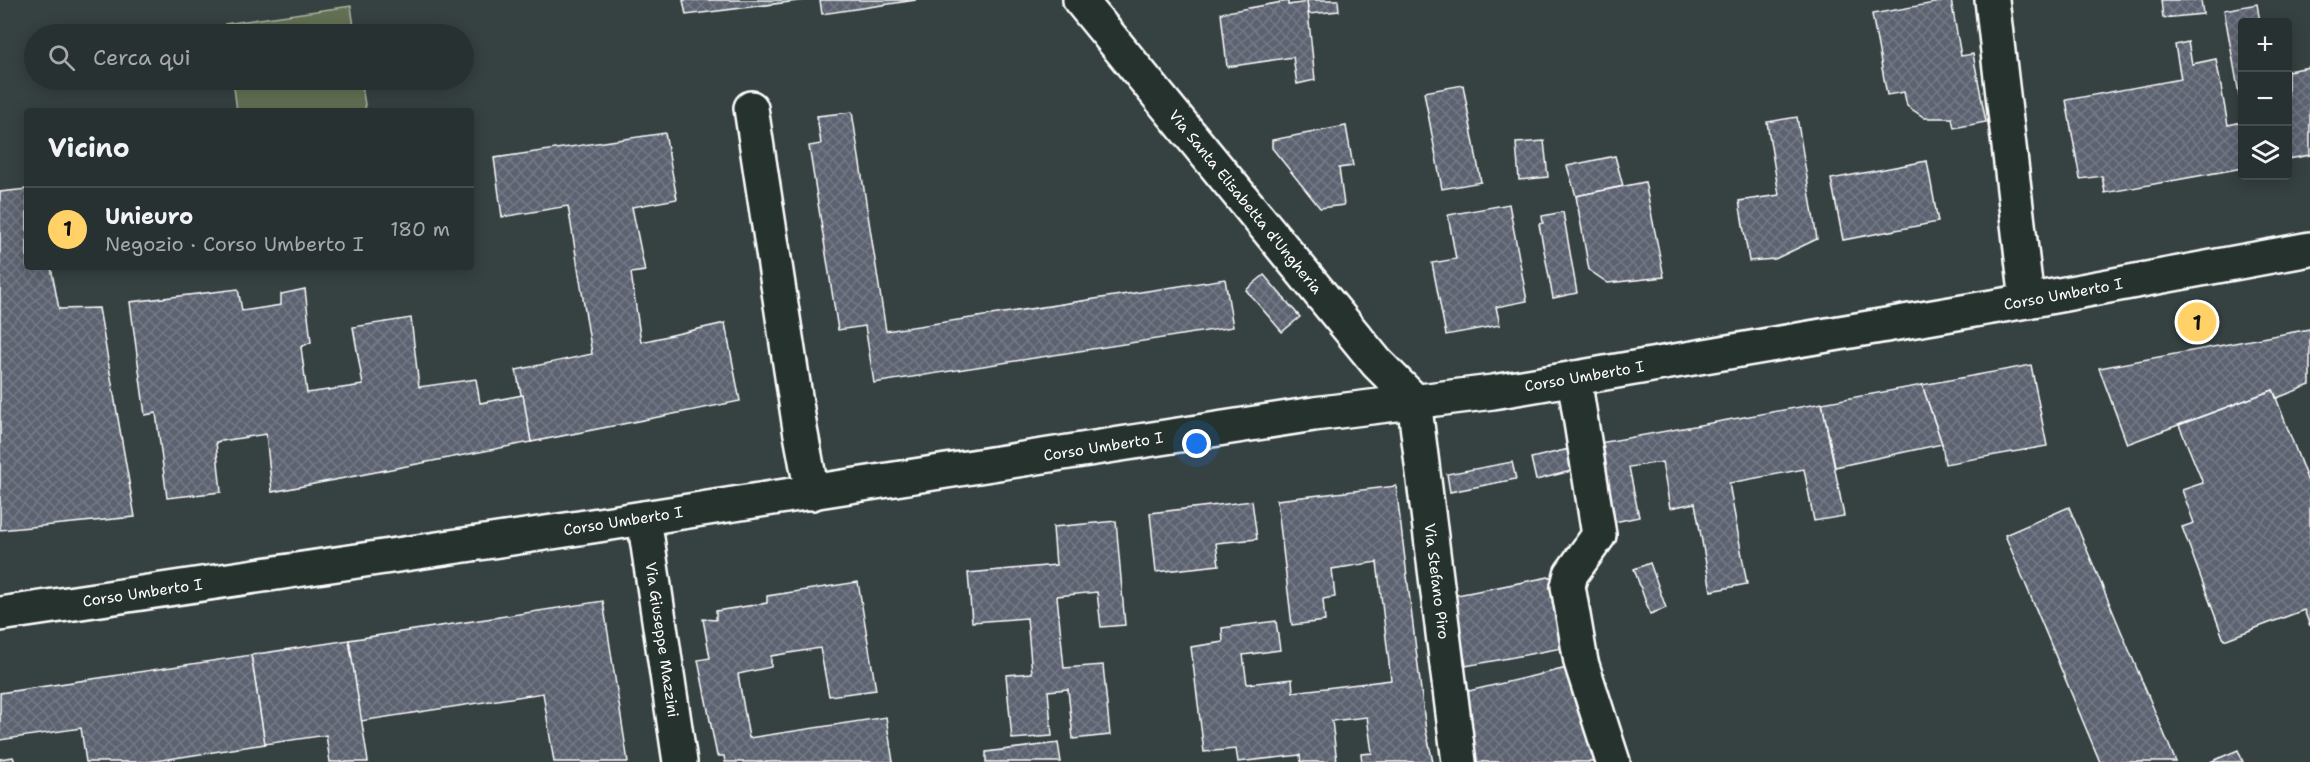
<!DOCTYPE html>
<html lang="it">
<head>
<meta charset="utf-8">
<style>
  body { margin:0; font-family:"Shantell Sans",sans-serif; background:#303939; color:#f1f3f6 }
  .controls { position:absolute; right:18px; top:18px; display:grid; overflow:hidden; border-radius:6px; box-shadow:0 3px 15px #0003 }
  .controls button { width:54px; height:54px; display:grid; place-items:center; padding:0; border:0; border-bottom:2px solid #444c4d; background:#283131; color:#f1f3f6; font:30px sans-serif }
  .you { position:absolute; left:1197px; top:444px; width:21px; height:21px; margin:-15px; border:4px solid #fff; border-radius:50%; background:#1a73e8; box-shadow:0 0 0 9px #1a73e833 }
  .badge { display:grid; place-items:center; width:39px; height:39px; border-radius:50%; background:#ffd166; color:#111; font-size:20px; font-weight:700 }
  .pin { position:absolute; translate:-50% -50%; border:3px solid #fff; box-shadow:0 2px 6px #0006 }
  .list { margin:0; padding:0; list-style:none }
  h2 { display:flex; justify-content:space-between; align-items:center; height:78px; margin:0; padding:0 24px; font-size:26px }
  h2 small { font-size:20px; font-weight:400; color:#a5a9ab }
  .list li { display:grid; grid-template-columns:39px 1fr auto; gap:18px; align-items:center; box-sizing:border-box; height:84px; padding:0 24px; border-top:2px solid #444c4d }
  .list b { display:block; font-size:22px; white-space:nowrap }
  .list p { margin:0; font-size:20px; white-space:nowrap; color:#a5a9ab }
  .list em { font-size:20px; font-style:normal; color:#a5a9ab }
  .icon { flex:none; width:33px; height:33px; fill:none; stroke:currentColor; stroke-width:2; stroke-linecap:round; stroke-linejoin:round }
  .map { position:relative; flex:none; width:2310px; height:762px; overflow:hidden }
  .search { position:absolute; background:#283131; box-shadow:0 3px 15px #0003; left:24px; top:24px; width:450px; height:66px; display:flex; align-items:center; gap:15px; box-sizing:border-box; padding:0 21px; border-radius:33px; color:#a5a9ab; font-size:22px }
  .panel { position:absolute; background:#283131; box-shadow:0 3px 15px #0003; left:24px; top:108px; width:450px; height:162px; border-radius:6px }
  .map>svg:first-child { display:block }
  .pitch { fill:#637052; stroke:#b1b8a8; stroke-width:1.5 }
  .building { fill:url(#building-cross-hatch); stroke:#fff; stroke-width:1.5 }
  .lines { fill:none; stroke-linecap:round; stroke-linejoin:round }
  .minor-casing { stroke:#fff; stroke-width:38 }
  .minor { stroke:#26332d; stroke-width:33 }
  .labels { text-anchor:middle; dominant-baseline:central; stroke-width:4.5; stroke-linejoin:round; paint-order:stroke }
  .street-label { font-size:15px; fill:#fff; stroke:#26332d }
</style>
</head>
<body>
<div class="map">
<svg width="2310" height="762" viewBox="0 0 2310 762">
  <defs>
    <pattern id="building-cross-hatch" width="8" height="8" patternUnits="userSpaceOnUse" patternTransform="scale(1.5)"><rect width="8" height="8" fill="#5c6270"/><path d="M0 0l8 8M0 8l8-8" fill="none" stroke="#747a85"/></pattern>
  </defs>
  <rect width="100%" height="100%" fill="#364141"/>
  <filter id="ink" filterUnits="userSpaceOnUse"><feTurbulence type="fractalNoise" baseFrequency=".0167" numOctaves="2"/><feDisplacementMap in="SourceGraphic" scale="12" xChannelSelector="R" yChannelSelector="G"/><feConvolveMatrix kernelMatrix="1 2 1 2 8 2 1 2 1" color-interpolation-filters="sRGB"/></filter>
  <g filter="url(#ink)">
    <g class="pitch">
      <path d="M351 6 355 34H226L225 24Z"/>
      <path d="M233 80H361L366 111H237Z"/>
    </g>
    <g class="building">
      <path d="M683 0H806L686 15Z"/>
      <path d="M820 0H916L822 14Z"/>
      <path d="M1307 0H1338L1339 11 1309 14Z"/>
      <path d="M1951 0 1961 56 1973 54 1986 122 1954 128 1952 118H1925L1907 106 1904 92 1887 95 1872 14Z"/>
      <path d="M2161 0H2201L2203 14 2163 18Z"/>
      <path d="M1288 1V5L1307 2 1315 80 1297 84 1293 57 1227 67 1221 13Z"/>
      <path d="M2257 4 2260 22H2242V111L2224 10Z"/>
      <path d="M2188 42 2192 64 2216 59 2228 125 2242 122V168L2105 193 2102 176 2080 179 2066 100 2181 79 2175 45Z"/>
      <path d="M2310 67V155L2288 159V71Z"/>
      <path d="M1463 85 1481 182 1442 189 1424 92Z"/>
      <path d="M852 112 886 331 1225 279 1233 327 874 383 865 326 838 330 809 146 821 144 817 116Z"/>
      <path d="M1797 117 1817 239 1775 259 1749 261 1739 201 1779 195 1767 122Z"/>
      <path d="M1346 126 1353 166 1339 168 1344 205 1320 208 1272 148V140Z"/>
      <path d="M665 133 677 199 632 207 645 271 631 273 641 342 725 323 740 401 531 442 516 370 592 354 568 206 502 217 494 158Z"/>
      <path d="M1544 141 1548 177 1519 180 1516 143Z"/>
      <path d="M1615 156 1623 186 1576 196 1567 166Z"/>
      <path d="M1927 161 1938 222 1843 240 1831 179Z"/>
      <path d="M1645 182 1664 277 1608 283 1589 270 1576 196Z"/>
      <path d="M27 189V267H51L59 309 99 308 135 517 0 530V192Z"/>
      <path d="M1509 204 1527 301 1496 307 1500 325 1446 335 1432 263 1456 259 1448 215Z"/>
      <path d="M1563 212 1577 293 1553 298 1539 224 1543 223 1542 216Z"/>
      <path d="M1264 275 1300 317 1282 332 1246 290Z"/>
      <path d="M238 289 242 311 281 305V294L305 289 311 342 301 347 307 393 363 385 353 327 411 318 419 387 476 379 480 403 523 395 531 442 272 492 266 434 216 442 221 492 167 498 156 413 145 415 130 302Z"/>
      <path d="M2310 329V385L2277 398 2273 390 2127 444 2099 368Z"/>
      <path d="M2031 365 2047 446 1945 464 1942 444 1922 385Z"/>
      <path d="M1922 385 1942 444 1835 467 1822 403Z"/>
      <path d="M2273 390 2310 487V626L2304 610 2224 640 2182 527 2194 523 2182 490 2203 483 2179 425Z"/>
      <path d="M1822 403 1844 516 1814 521 1804 469 1729 483 1747 584 1711 591 1695 503 1670 508 1662 462 1629 467 1639 517 1609 523 1594 444Z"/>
      <path d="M1569 449 1575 470 1536 480 1531 458Z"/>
      <path d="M1512 462 1516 479 1450 492 1447 474Z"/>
      <path d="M1396 486 1426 731 1433 762H1362L1361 754 1372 753 1367 717 1332 721 1337 762H1301L1300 755 1238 762 1236 749 1204 752 1191 647 1223 642 1222 628 1276 621 1280 650 1243 655 1247 684 1292 679 1293 692 1391 680 1377 562 1332 569 1335 597 1323 599 1325 621 1292 625 1277 500Z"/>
      <path d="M1252 501 1257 539 1216 543 1219 565 1156 572 1150 513Z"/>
      <path d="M2069 507 2176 762H2100L2005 535Z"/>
      <path d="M1116 521 1125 625 1101 627 1097 592 1057 596 1064 668 1103 665 1110 735 1073 739 1068 689 1048 691 1052 736 1012 739 1006 675 1032 673 1027 618 972 622 968 573 1056 565 1053 527Z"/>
      <path d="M1650 563 1666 608 1650 614 1634 569Z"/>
      <path d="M1554 576 1567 647 1466 666 1452 596Z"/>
      <path d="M858 582 876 690 829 696 820 648 771 656V667L738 674 749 738 886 717 893 762H725L724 756H717L698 660 710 658 703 619 716 620V611L767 603V596Z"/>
      <path d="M603 601 628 762H554L543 693 361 721 349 640Z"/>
      <path d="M349 640 368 762H330L326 735 265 744 251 655Z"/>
      <path d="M251 655 265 744 149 762H86L81 728 0 740V693Z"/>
      <path d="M1567 668 1596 762H1472L1460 693Z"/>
      <path d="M1058 743 1061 762H986V752Z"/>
      <path d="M2238 750 2243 762H2210Z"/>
      <path d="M13 757 15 762H0V759Z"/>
    </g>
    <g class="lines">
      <g class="minor-casing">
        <g id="minor">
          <path id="s1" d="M1080 0 1377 363 1414 400 1459 762"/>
          <path d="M1992 0 2027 301"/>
          <path d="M751 108 800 429 812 493"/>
          <path d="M1574 378 1599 535 1571 574 1568 586 1581 662 1613 762"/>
          <path id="s2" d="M644 518 680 762"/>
          <path id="s3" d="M0 614 579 528 1314 414 1493 392 2027 301 2310 249"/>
        </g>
      </g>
      <use href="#minor" class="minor"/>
    </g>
  </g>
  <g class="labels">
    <g class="street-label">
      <text stroke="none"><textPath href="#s1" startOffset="261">Via Santa Elisabetta d'Ungheria</textPath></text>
      <text stroke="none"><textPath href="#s3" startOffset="2088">Corso Umberto I</textPath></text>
      <text stroke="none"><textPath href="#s3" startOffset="1602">Corso Umberto I</textPath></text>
      <text stroke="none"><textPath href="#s3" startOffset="1116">Corso Umberto I</textPath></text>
      <text stroke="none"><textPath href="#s3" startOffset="630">Corso Umberto I</textPath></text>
      <text stroke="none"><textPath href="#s1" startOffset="704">Via Stefano Piro</textPath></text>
      <text stroke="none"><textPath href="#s3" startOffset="144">Corso Umberto I</textPath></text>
      <text stroke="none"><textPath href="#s2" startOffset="123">Via Giuseppe Mazzini</textPath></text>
    </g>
  </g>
</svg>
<div class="controls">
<button>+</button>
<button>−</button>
<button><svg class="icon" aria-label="layers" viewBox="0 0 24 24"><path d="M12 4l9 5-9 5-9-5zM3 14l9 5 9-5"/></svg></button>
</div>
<div class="you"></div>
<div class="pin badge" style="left:2197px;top:322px">1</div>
<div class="search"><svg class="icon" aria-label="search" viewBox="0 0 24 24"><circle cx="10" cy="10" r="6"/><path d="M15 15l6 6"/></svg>Cerca qui</div>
<section class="panel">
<h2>Vicino<small></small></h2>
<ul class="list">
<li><span class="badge">1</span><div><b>Unieuro</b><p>Negozio · Corso Umberto I</p></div><em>180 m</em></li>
</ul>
</section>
</div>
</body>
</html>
